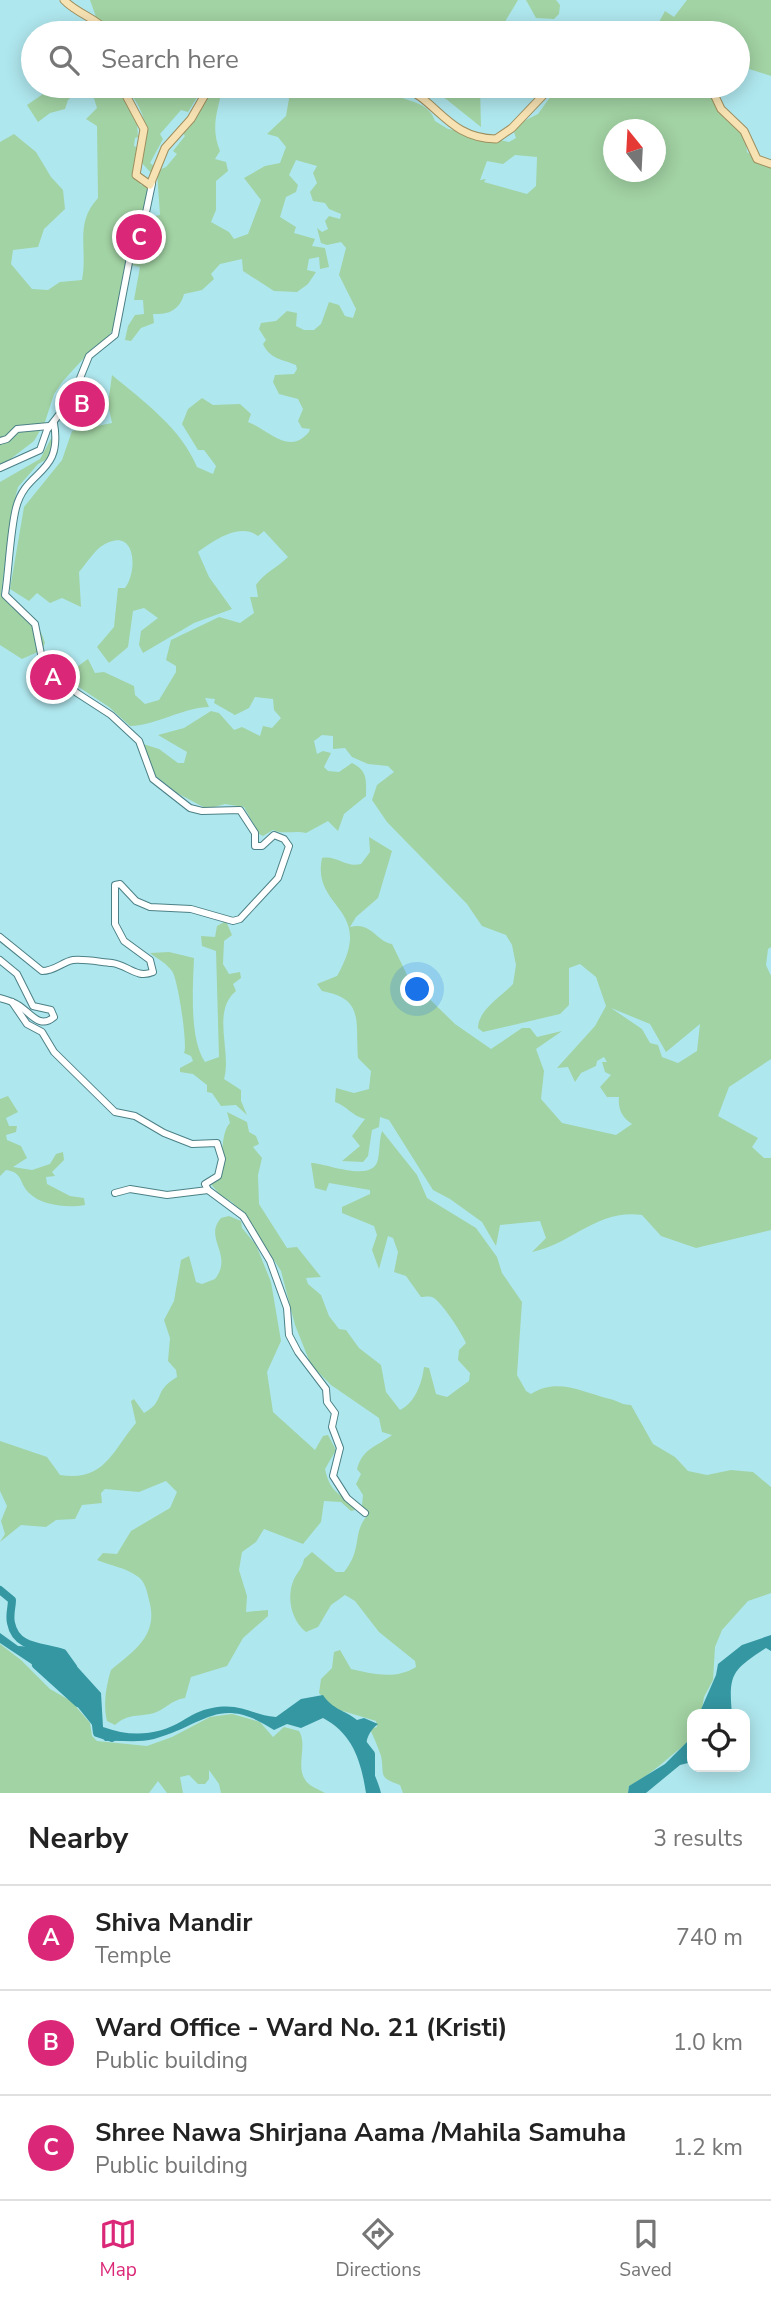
<!DOCTYPE html>
<html lang="en">
<head>
<meta charset="utf-8">
<style>
  body { margin:0; font-family:"Nunito Sans",sans-serif; background:#f2f2f2; color:#222 }
  .controls { position:absolute; right:21px; bottom:21px; display:grid; overflow:hidden; border-radius:14px; box-shadow:0 4px 18px #0003 }
  .controls button { width:63px; height:63px; display:grid; place-items:center; padding:0; border:0; border-bottom:2px solid #e0e0e0; background:#fff; color:#222; font:35px sans-serif }
  .compass { position:absolute; left:603px; top:119px; width:63px; height:63px; border-radius:50%; background:#fff; box-shadow:0 4px 18px #0003; rotate:342deg }
  .you { position:absolute; left:418px; top:990px; width:24px; height:24px; margin:-18px; border:5px solid #fff; border-radius:50%; background:#1a73e8; box-shadow:0 0 0 10px #1a73e833 }
  .badge { display:grid; place-items:center; width:46px; height:46px; border-radius:50%; background:#db2777; color:#fff; font-size:23px; font-weight:700 }
  .pin { position:absolute; translate:-50% -50%; border:4px solid #fff; box-shadow:0 2px 7px #0006 }
  .list { margin:0; padding:0; list-style:none }
  h2 { display:flex; justify-content:space-between; align-items:center; height:91px; margin:0; padding:0 28px; font-size:30px }
  h2 small { font-size:23px; font-weight:400; color:#767676 }
  .list li { display:grid; grid-template-columns:46px 1fr auto; gap:21px; align-items:center; box-sizing:border-box; height:105px; padding:0 28px; border-top:2px solid #e0e0e0 }
  .list b { display:block; font-size:26px; white-space:nowrap }
  .list p { margin:0; font-size:23px; white-space:nowrap; color:#767676 }
  .list em { font-size:23px; font-style:normal; color:#767676 }
  .icon { flex:none; width:38px; height:38px; fill:none; stroke:currentColor; stroke-width:2; stroke-linecap:round; stroke-linejoin:round }
  .map { position:relative; flex:none; width:771px; height:1793px; overflow:hidden }
  .search { position:absolute; background:#fff; box-shadow:0 4px 18px #0003; left:21px; right:21px; top:21px; height:77px; display:flex; align-items:center; gap:18px; box-sizing:border-box; padding:0 24px; border-radius:38px; color:#767676; font-size:26px }
  .sheet { height:406px; background:#fff }
  nav { display:flex; justify-content:space-around; align-items:center; box-sizing:border-box; height:98px; border-top:2px solid #e0e0e0; background:#fff; font-size:19px; color:#767676 }
  nav a { display:grid; justify-items:center; gap:4px }
  nav .on { color:#db2777 }
  .map>svg:first-child { display:block }
  .green { fill:#a2d3a4; fill-rule:evenodd }
  .water { fill:#3597a2 }
  .lines { fill:none; stroke-linecap:round; stroke-linejoin:round }
  .river { stroke:#3597a2; stroke-width:8 }
  .minor-casing { stroke:#4b8086; stroke-width:8 }
  .major-casing { stroke:#9e8f5e; stroke-width:9 }
  .minor { stroke:#fff; stroke-width:6 }
  .major { stroke:#f7e2b3; stroke-width:7 }
</style>
</head>
<body>
<div class="map">
<svg width="771" height="1793" viewBox="0 0 771 1793">
  <rect width="100%" height="100%" fill="#afe7ee"/>
  <g class="green">
    <path d="M90 0H518L506 20 504 33H277L266 23 256 27 253 33H196L185 25 167 33H112L96 17Z"/>
    <path d="M526 0H556L560 5 559 14 554 19 536 18Z"/>
    <path d="M687 0H771V76L746 68 738 72V33H650L641 27 658 24 665 11 674 17Z"/>
    <path d="M43 86H119L137 123 138 137 135 138 134 146 139 148 135 175 141 185 151 186 146 211 141 210 133 230 128 232 122 243 130 248 117 321 108 338 94 347 63 381 54 394 45 422 34 441 0 467V142L14 134 36 152 51 177 63 190 65 209 44 229 38 247 13 250 11 264 32 289 48 290 60 282 82 280C88 248 74 224 98 198L97 126 86 119 97 108 92 92 80 90 68 100 65 109 50 113 38 122 27 105 43 94Z"/>
    <path d="M125 86H204L188 112 181 110 160 134 163 139 150 163 154 166 151 173 142 163C147 127 149 117 125 86Z"/>
    <path d="M217 86H223C218 110 210 127 220 151L215 159 226 162 228 171 216 181V210L211 222 229 232 234 239 248 234 261 200 244 178 265 166 280 163 286 147 278 137 267 134 286 116 290 93 296 86 385 87C400 104 427 97 435 121L448 129 509 142 516 138 514 132 522 122 538 114 558 86H694L710 90 745 134 747 152 766 167 771 166V947L768 949 766 965 771 976V1059L729 1087 718 1116 758 1138 752 1147 764 1158H771V1230L696 1248 661 1236 642 1215C597 1209 572 1244 532 1252L546 1238 540 1221 500 1225 496 1246 482 1222 450 1199 433 1190 389 1120 380 1117 379 1127 372 1130 368 1156 363 1162 342 1161 360 1146 352 1136 365 1119C352 1116 347 1106 335 1102L336 1088 354 1093 369 1089 371 1071 358 1058C355 1021 365 999 322 991L317 984 337 976C377 907 311 910 322 858 337 855 345 868 361 864L370 852 369 837 392 851 378 898 356 917 350 927C371 921 376 941 392 944L409 979 455 1024 491 1049 522 1028H530L537 1037 562 1031 536 1049 544 1071 541 1099 562 1123 616 1135 632 1124C621 1117 618 1108 619 1097H607L600 1087 611 1075 605 1072 602 1062H607L604 1057 597 1061 596 1066 581 1073 575 1082 568 1067 557 1068 595 1026 606 1006 596 977 580 964 569 968V1005L560 1014 483 1032 478 1028C478 1010 502 996 513 984L516 965 512 945 506 935 482 926 467 904 387 822 372 800 377 785 394 772 388 766 368 764 352 757 345 748 333 749V736L322 735 314 741 317 754 323 751 331 753 324 767 328 771 339 772 352 763C368 771 366 780 366 796L344 814 338 831 328 821 306 833C294 830 284 835 273 830L263 836 259 834 244 807 225 804 207 809 177 793 151 772 140 743 159 749 178 763H184L187 752 158 735 184 728 211 711 219 713 234 730 242 727 260 736 263 726 272 728 281 718 274 710 273 699 255 697 249 708 235 715 214 703 215 699 205 698 209 707C181 708 158 725 130 726L109 707 68 680 67 674 88 659 95 673 104 672 134 686 135 695 145 704 159 700 176 672V666L166 660 171 640 219 617 240 623 254 613 250 597H258L256 585C265 572 277 568 288 557L264 531 258 536C240 522 213 541 198 552L209 577 232 609 194 623 143 653 139 645 141 631 158 618 144 608 133 611 128 647 109 663 97 647 114 627 118 588H125C138 571 136 527 105 544 95 549 86 564 79 572L81 607 62 598 50 603 37 593 29 601 10 589 24 507 62 460 72 431 112 423 108 404 112 375C143 401 181 428 197 467L213 474 216 466 204 450H198L182 424 188 409 202 398 213 405 240 404 251 414 248 422C269 430 289 456 309 432L310 429 302 428 298 421 303 409 298 399 279 394 273 382 275 375 294 374 297 369 296 365C281 359 270 359 263 344L266 340 259 329 261 323 276 321 287 311 297 313 296 326 304 330H314L321 324 329 302 339 305 345 316 353 318 356 309 339 275 346 248 341 242 327 245 321 243 317 228 322 232 328 229 325 221 329 216 340 219 341 214 329 209 325 203 313 201 310 192 317 183 313 173 317 166 296 160 289 175 298 185 296 192 286 197 280 217 296 227 294 233 315 239 312 246 325 248 329 267 320 269 319 257 309 259 307 270 316 272 308 284 297 292 274 291 243 271 242 259 220 264 211 274 214 279 202 290 184 294C180 310 168 315 153 314L154 323 141 328 131 341 125 340 128 326 135 315 144 314 143 300H134L140 267 132 265 134 259 142 260 146 249 143 247 149 243 147 239 154 227 147 223 151 217 160 215 157 171 166 167 177 154 173 151 185 136 182 132 203 99ZM614 130H656V172H614ZM515 155 537 157 536 186 527 194 484 182 486 179 480 180 487 161 503 164ZM611 1008 650 1024 666 1052 700 1024 697 1051 678 1063 662 1057 658 1045 650 1043 642 1029Z"/>
    <path d="M420 86H480L481 127 446 99Z"/>
    <path d="M53 435H57L58 453 38 464 18 487 11 513 1 595C17 617 37 613 45 643L42 650 22 659 0 645V482L40 459Z"/>
    <path d="M226 921 232 935 224 941 223 964 229 974 240 972 241 978 233 984 236 991C211 1012 232 1051 224 1079L241 1090V1101L247 1115 236 1105 221 1106 212 1093 207 1092V1085L193 1074 180 1072V1068L193 1061 191 1056 184 1053C188 1046 178 979 172 971 166 963 158 959 150 953L169 952 194 958C193 986 189 1039 205 1062L219 1057 216 951 202 946 201 936 215 937 217 926Z"/>
    <path d="M8 1096 18 1112 6 1118 9 1126H17L16 1132 6 1135 7 1140 21 1146 27 1158 13 1167 32 1170 50 1164 56 1154 63 1152 64 1160 52 1172 55 1176 46 1177 47 1184 70 1196 84 1198 85 1205C69 1208 42 1206 29 1193 19 1183 23 1172 6 1170L0 1176V1099Z"/>
    <path d="M227 1112 247 1122 249 1132 256 1136 259 1144 253 1147 262 1158 258 1175 259 1204 287 1248 297 1247 321 1277 306 1278 308 1284 321 1295 329 1316 339 1329 346 1330 359 1348 381 1365 386 1392 400 1410C415 1403 422 1383 424 1367L429 1368 436 1394 447 1397 469 1381 470 1373 458 1360 459 1350 466 1343C463 1335 440 1299 432 1297 428 1296 424 1297 421 1297L406 1276 394 1272 398 1252 393 1238 388 1236 379 1269 372 1250 377 1235 374 1226 342 1213V1207L370 1194V1190L329 1183 326 1191 315 1188 311 1163C326 1163 374 1184 378 1159 380 1150 379 1141 382 1131L417 1175 427 1198 476 1228 497 1257 502 1273 522 1302 517 1375 526 1391 531 1394C557 1377 582 1392 610 1399 618 1401 622 1405 631 1405L653 1444 675 1457 688 1471 707 1475 731 1470 753 1472 771 1487V1593L748 1601 722 1630 715 1647 713 1680 704 1697 701 1714H692L690 1741C669 1756 653 1774 629 1786L628 1793H403L400 1785C377 1777 385 1775 381 1756 378 1747 374 1738 370 1729L377 1727 376 1721 333 1708 319 1693 321 1679 332 1668 334 1652 340 1650 351 1669C373 1674 395 1680 416 1667L415 1661 379 1632 355 1601 345 1595 331 1605 318 1627 306 1632C291 1620 286 1597 294 1579 298 1571 302 1569 304 1559L312 1552 336 1572H344C363 1549 352 1533 367 1516L362 1505 363 1495 356 1484 361 1474 357 1469C363 1448 376 1447 392 1435L382 1432 379 1418 331 1385 311 1365 295 1325 281 1271 247 1218 232 1202 220 1195 211 1184 220 1178C223 1162 220 1133 230 1123Z"/>
    <path d="M229 1216 241 1221 242 1228 256 1245 271 1282 281 1341 267 1372 273 1412 315 1450 323 1436 328 1435 336 1450 325 1469C331 1498 345 1492 355 1510L351 1511 341 1502 324 1501 321 1522 303 1544 264 1529 256 1542 242 1552 239 1570 247 1596 246 1612 268 1610V1616L243 1638 227 1666 191 1677 185 1698C171 1700 166 1709 154 1713 139 1717 128 1713 115 1725L107 1721C103 1705 106 1686 111 1670 135 1650 159 1635 149 1600 147 1591 145 1581 137 1576 124 1567 111 1566 97 1560L103 1553 117 1554 131 1531 170 1508 177 1492 166 1481 139 1492 105 1489 101 1493 102 1503 82 1505 75 1519 56 1520 46 1527 21 1525 0 1542 5 1534 1 1521 7 1506 0 1491V1441L47 1457 60 1475C105 1482 112 1451 136 1423L131 1401 134 1399 144 1413C166 1401 152 1392 177 1377L176 1370 168 1361 170 1338 164 1320 174 1301 181 1260 189 1256 196 1282 202 1284 215 1279C234 1254 203 1239 221 1218Z"/>
    <path d="M0 1644 21 1660 50 1689 71 1701 90 1723 92 1736 97 1741 147 1746 172 1737 210 1717 232 1714 260 1722 273 1737 284 1727 299 1731C309 1747 292 1771 310 1785 314 1788 320 1790 325 1793H221L219 1784 209 1770V1779L205 1784H198L189 1775 180 1777 183 1793H167L158 1781 149 1793H0Z"/>
  </g>
  <g class="water">
    <path d="M0 1633 18 1646 50 1648 72 1661 101 1693 103 1727C130 1737 157 1736 182 1721 192 1715 200 1710 212 1708 240 1702 252 1715 276 1717L301 1699 323 1695C333 1710 345 1710 357 1720L364 1718 378 1724C353 1744 375 1768 381 1793H366C361 1761 353 1734 323 1718L301 1728 287 1724 274 1730C219 1694 207 1724 154 1739 139 1743 120 1740 105 1741L57 1681 0 1643Z"/>
    <path d="M771 1635V1651L766 1648C733 1670 728 1673 732 1714H699L716 1675 718 1664 742 1645Z"/>
    <path d="M692 1737V1762L680 1765 646 1793H628L629 1786 665 1764Z"/>
  </g>
  <g class="lines">
    <g class="river">
      <path d="M0 1590 12 1600C12 1607 9 1615 11 1623 16 1649 43 1646 63 1653L73 1667"/>
      <path d="M36 1665 78 1703"/>
      <path d="M95 1717 97 1733 112 1738"/>
      <path d="M360 1740 371 1754V1793"/>
    </g>
    <g class="minor-casing">
      <g id="minor">
        <path d="M0 441 7 439 17 429 49 426"/>
        <path d="M0 468 40 450 47 430 72 398 89 356 115 335 131 252 144 222 152 184"/>
        <path d="M0 937 42 971C55 971 62 962 73 960 86 959 100 962 112 963 128 965 136 979 153 972L150 960 124 941 115 924V885L120 884 136 901 150 907 191 909 233 921 240 919 278 878 289 846 284 839 274 835 262 846H255V833L240 810 202 811 190 808 153 779 139 741 111 715 77 693 43 664 35 624 5 595C9 569 10 532 16 508 26 468 63 476 54 423"/>
        <path d="M0 960 17 974 33 1006 51 1010 54 1017C39 1030 30 1012 18 1005 12 1001 6 1000 0 998"/>
        <path d="M12 1002 27 1024 42 1032 54 1052 115 1112 135 1116 164 1133 192 1144 217 1143 222 1159 218 1176 205 1184 208 1190 243 1216 270 1261 287 1308 289 1335 298 1352 326 1389 327 1402 335 1413 332 1427 340 1448 333 1476 347 1498 365 1513"/>
        <path d="M115 1193 130 1189 167 1195 208 1190"/>
      </g>
    </g>
    <g class="major-casing">
      <g id="major">
        <path d="M64 0C77 14 97 18 109 33"/>
        <path d="M257 33 266 28 276 33"/>
        <path d="M121 86 144 129 136 175 150 185 165 148 191 119 210 86"/>
        <path d="M402 86C439 102 448 138 496 139L512 128 552 86"/>
        <path d="M705 86 712 90 721 109 744 131 757 159 771 164"/>
      </g>
    </g>
    <use href="#minor" class="minor"/>
    <use href="#major" class="major"/>
  </g>
</svg>
<div class="controls">
<button><svg class="icon" aria-label="locate" viewBox="0 0 24 24"><circle cx="12" cy="12" r="6"/><path d="M12 2v4M12 18v4M2 12h4M18 12h4"/></svg></button>
</div>
<svg class="compass" viewBox="-18 -18 36 36"><path d="M0-13l5 13h-10z" fill="#e53935"/><path d="M0 13l5-13h-10z" fill="#767676"/></svg>
<div class="you"></div>
<div class="pin badge" style="left:53px;top:677px">A</div>
<div class="pin badge" style="left:82px;top:404px">B</div>
<div class="pin badge" style="left:139px;top:237px">C</div>
<div class="search"><svg class="icon" aria-label="search" viewBox="0 0 24 24"><circle cx="10" cy="10" r="6"/><path d="M15 15l6 6"/></svg>Search here</div>
</div>
<section class="sheet">
<h2>Nearby<small>3 results</small></h2>
<ul class="list">
<li><span class="badge">A</span><div><b>Shiva Mandir</b><p>Temple</p></div><em>740 m</em></li>
<li><span class="badge">B</span><div><b>Ward Office - Ward No. 21 (Kristi)</b><p>Public building</p></div><em>1.0 km</em></li>
<li><span class="badge">C</span><div><b>Shree Nawa Shirjana Aama /Mahila Samuha</b><p>Public building</p></div><em>1.2 km</em></li>
</ul>
</section>
<nav>
<a class="on"><svg class="icon" aria-label="map" viewBox="0 0 24 24"><path d="M3 6l6-2 6 2 6-2v14l-6 2-6-2-6 2zM9 4v14M15 6v14"/></svg>Map</a>
<a><svg class="icon" aria-label="directions" viewBox="0 0 24 24"><path d="M12 3l9 9-9 9-9-9zM9 14v-3h6M13 9l2 2-2 2"/></svg>Directions</a>
<a><svg class="icon" aria-label="saved" viewBox="0 0 24 24"><path d="M7 4h10v16l-5-4-5 4z"/></svg>Saved</a>
</nav>
</body>
</html>
